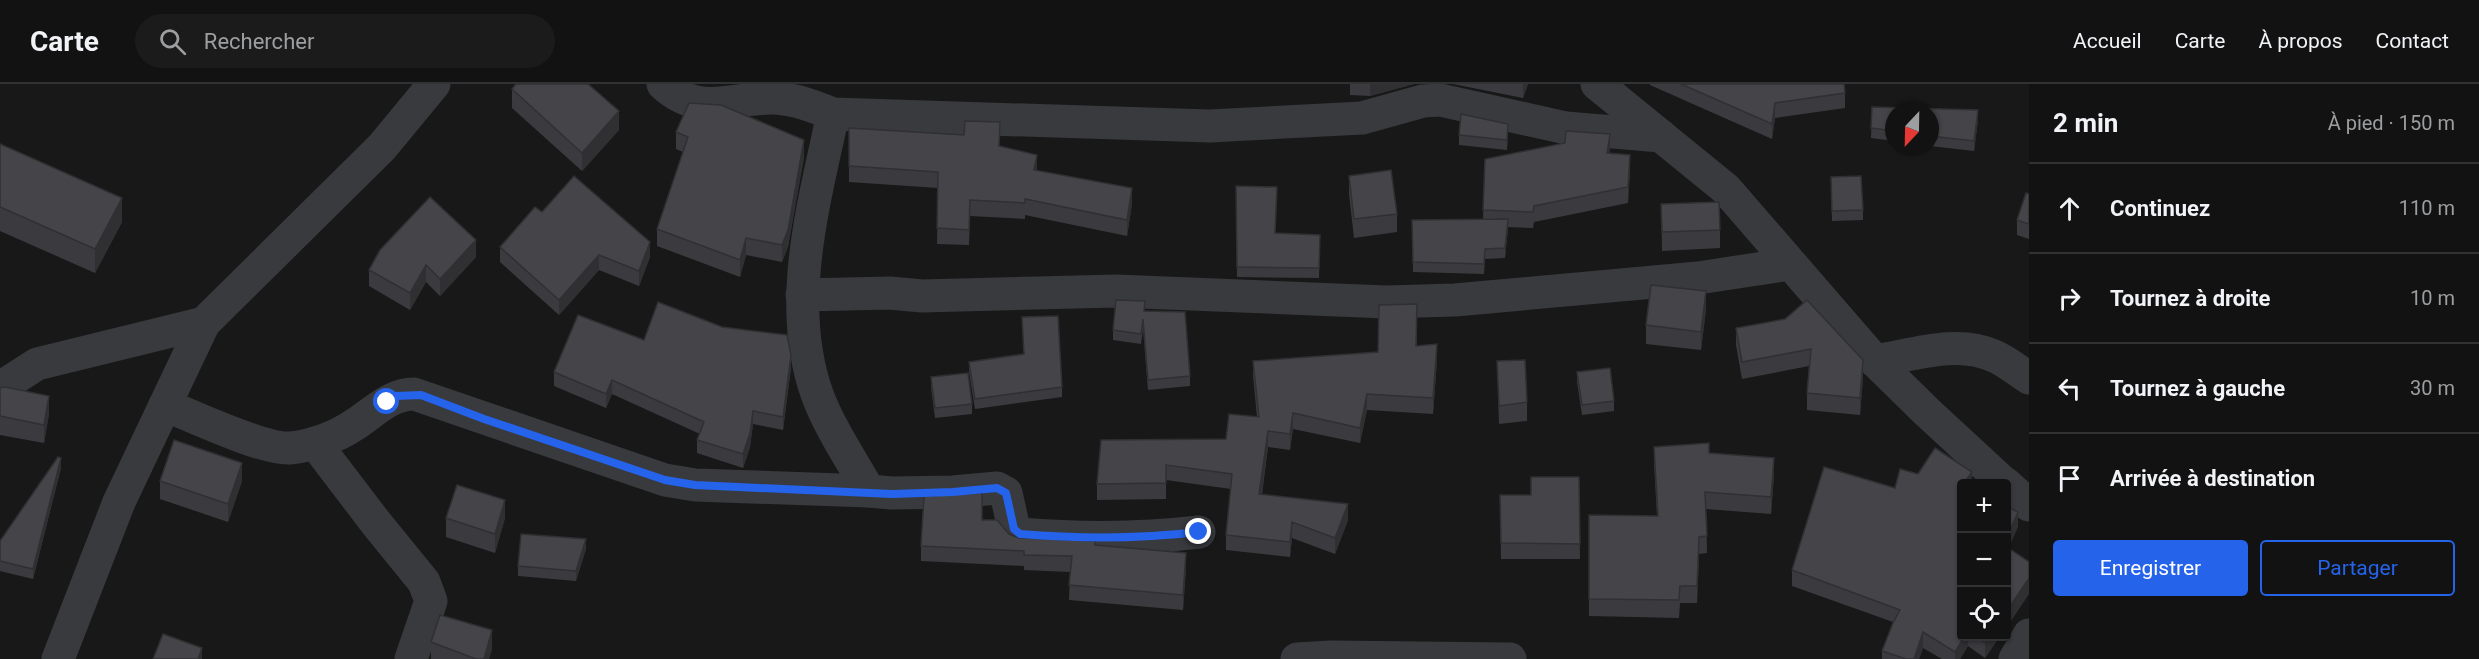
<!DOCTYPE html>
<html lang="fr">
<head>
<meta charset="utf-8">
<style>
  body { margin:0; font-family:Roboto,sans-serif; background:#1b1b1c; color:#f1f3f6 }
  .controls { position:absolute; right:18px; bottom:18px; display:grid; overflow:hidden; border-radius:6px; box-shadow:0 2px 4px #0004 }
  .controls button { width:54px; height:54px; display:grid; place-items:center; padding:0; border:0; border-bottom:2px solid #313233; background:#121213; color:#f1f3f6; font:30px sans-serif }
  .compass { position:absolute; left:1885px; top:18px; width:54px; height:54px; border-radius:50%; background:#121213; box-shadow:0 2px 4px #0004; rotate:202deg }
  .stop { position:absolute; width:18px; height:18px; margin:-14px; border:4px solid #2563eb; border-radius:50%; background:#fff }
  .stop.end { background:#2563eb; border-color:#fff; box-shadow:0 2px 6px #0008 }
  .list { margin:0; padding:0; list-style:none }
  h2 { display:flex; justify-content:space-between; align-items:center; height:78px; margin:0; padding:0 24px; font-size:26px }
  h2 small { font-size:20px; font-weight:400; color:#9c9ea0 }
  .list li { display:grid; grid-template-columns:39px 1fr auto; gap:18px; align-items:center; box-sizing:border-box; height:90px; padding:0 24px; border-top:2px solid #313233 }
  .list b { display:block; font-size:22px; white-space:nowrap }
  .list em { font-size:20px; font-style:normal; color:#9c9ea0 }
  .actions { display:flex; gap:12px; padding:18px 24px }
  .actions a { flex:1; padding:14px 0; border:2px solid #2563eb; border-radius:6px; text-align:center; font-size:21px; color:#2563eb }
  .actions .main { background:#2563eb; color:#fff }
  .icon { flex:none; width:33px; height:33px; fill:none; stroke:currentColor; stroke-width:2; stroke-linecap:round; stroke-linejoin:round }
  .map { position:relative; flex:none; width:2029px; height:575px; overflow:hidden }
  header { display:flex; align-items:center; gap:36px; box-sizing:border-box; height:84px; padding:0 30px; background:#121213; border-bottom:2px solid #313233 }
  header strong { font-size:28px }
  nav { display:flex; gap:33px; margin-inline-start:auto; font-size:21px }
  .search { width:420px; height:54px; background:#1b1b1c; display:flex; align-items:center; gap:15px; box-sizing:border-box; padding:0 21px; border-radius:33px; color:#9c9ea0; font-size:22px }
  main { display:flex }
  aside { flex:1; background:#121213 }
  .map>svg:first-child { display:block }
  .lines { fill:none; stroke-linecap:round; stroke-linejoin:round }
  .minor { stroke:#393a3e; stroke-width:33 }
  .wall { fill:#3b3b3f }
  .shaded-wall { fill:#303033 }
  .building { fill:#454549; stroke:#303033; stroke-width:1.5 }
  .route { stroke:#2563eb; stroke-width:8 }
</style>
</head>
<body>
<header>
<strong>Carte</strong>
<div class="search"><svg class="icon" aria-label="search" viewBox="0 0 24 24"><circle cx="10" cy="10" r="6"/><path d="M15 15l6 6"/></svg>Rechercher</div>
<nav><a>Accueil</a><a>Carte</a><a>À propos</a><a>Contact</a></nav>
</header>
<main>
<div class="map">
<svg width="2029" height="575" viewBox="0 0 2029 575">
  <rect width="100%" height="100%" fill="#181819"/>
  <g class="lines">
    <g class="minor">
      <path d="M663 0C700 34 732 13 774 14 795 15 813 22 833 30L1210 42 1362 34 1423 17 1440 16 1566 44 1661 52"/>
      <path d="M1597 0 1726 105 1875 277 1926 327 2005 400"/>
      <path d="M833 30C814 120 785 219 817 310 829 343 852 377 869 407L892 409 953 408 997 404 1006 409 1014 445 1020 450C1081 455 1139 455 1199 448"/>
      <path d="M802 211 890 209 922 212 1116 207 1386 218 1455 216 1698 194 1790 180"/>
      <path d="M1875 277C1912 271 1958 255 1994 272 2006 277 2018 287 2029 294"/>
      <path d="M0 304 37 280 204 239 382 63 434 0"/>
      <path d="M165 321C192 332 264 366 290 364 312 362 336 353 354 341 373 329 390 310 414 310L665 396 695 401 869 407"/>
      <path d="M315 359 376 439 424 498 431 517 411 575"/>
      <path d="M2006 400 2029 421"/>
      <path d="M58 575 119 418 204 239"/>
      <path d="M1297 575 1331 573 1510 575"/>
      <path d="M2015 575 2029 551"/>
    </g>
  </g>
  <g class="wall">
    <path d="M1350 0H1414L1370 12 1350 11Z"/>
    <path d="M1453 0H1528L1523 14Z"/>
    <path d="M1650 0H1844L1845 9V24L1775 34 1772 55 1650 1Z"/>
    <path d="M512 5 619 46 582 87 512 24Z"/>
    <path d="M1872 23 1978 26V36L1974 67 1930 62V27H1894V57L1871 54Z"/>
    <path d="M849 44 1000 62 1037 87 1132 120 1127 152 1025 131V135L970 132 969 161 937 160 938 104 849 98Z"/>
    <path d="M676 48 804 73 788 163 782 178 746 171 740 193 657 162V145L683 68 676 65Z"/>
    <path d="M1508 50 1507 66 1459 61V51Z"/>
    <path d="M0 60 122 138 95 189 0 147Z"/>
    <path d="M1609 69 1630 87 1628 119 1534 138 1533 144 1508 143 1505 174 1485 175 1484 190 1413 188 1412 136 1483 135 1485 75Z"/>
    <path d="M1349 92 1397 130V148L1354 154 1349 110Z"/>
    <path d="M1236 102 1276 149 1320 161 1319 194 1237 193Z"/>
    <path d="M1831 103 1863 126V136L1832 137Z"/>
    <path d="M2029 110V155L2017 151V136Z"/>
    <path d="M1661 120 1720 146V164L1662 167Z"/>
    <path d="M542 128 650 173 639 202 599 186 559 231 500 178V163Z"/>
    <path d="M476 173 440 212 426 198 410 226 369 202V186Z"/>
    <path d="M1706 225 1701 266 1646 260V241Z"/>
    <path d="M1145 227 1190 292V302L1148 306 1143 245 1141 260 1113 256V246Z"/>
    <path d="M1022 233 1062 303V313L975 325 969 288V278L1024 270Z"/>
    <path d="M1785 235 1863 293 1860 331 1807 326V309L1809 282 1742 295 1736 261V244Z"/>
    <path d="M1417 236V262L1437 276 1433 330 1367 326 1360 359 1293 345 1290 366 1268 363 1262 411 1348 436 1335 470 1292 454 1290 473 1226 466V451L1231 405 1166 396V415L1097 416V400L1226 355 1257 333 1253 292V277L1378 268Z"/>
    <path d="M644 256 791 284 783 346 753 340 750 363 743 384 697 369V356L700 350 612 310 606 324 554 302V288Z"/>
    <path d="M1497 277 1527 318V337L1499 340Z"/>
    <path d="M1577 288 1614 317V327L1582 331 1577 298Z"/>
    <path d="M931 293 972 320V330L935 334 931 303Z"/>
    <path d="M0 304 49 330 44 359 0 351Z"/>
    <path d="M1654 363 1709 369 1774 391 1771 430 1706 425 1707 469 1699 470 1697 519H1680L1679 534 1589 532V431L1657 432 1654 380Z"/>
    <path d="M61 384 33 495 0 487V457Z"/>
    <path d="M1918 390 1972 399H1962V552H2000L1985 574 1968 562 1960 575H1942L1923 564 1919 575H1882V567L1893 538 1792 502V486Z"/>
    <path d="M1579 393 1580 475H1501L1500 411H1531Z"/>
    <path d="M160 397H242L228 438 160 415Z"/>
    <path d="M446 434H505L495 469 446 453Z"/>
    <path d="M982 436 1009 450 1019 454 1095 461 1186 484 1183 526 1069 516 1070 488 1024 486V482L921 477V462Z"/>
    <path d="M586 465 576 497 518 492V482Z"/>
    <path d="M431 558 492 565 489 575H431Z"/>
  </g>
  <g class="shaded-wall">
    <path d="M1370 0H1414L1370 12Z"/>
    <path d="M1523 0H1528L1523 14Z"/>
    <path d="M1775 19V34L1772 55V40Z"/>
    <path d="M1978 26V36L1974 67V57Z"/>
    <path d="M619 27V46L582 87V69Z"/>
    <path d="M1610 50V66L1607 85V69Z"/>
    <path d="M804 56V73L788 163 782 178V161Z"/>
    <path d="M1037 71V87L1034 86Z"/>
    <path d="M1630 71V87L1628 119V103Z"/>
    <path d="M1132 104V120L1127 152V136Z"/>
    <path d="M122 114V138L95 189V165Z"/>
    <path d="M1508 135V145L1505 174V164Z"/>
    <path d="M746 154V171L740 193V176Z"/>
    <path d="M476 156V173L440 212V195Z"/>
    <path d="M650 158V173L639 202V187Z"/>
    <path d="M599 171V186L559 231V216Z"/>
    <path d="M426 181V198L410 226V209Z"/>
    <path d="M1706 207V225L1701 266V248Z"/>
    <path d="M1437 260V276L1433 330V314Z"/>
    <path d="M791 271V284L783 346V333Z"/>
    <path d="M1863 276V293L1860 331V314Z"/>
    <path d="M612 296V310L606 324V310Z"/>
    <path d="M1367 310V326L1360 359V344Z"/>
    <path d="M49 312V330L44 359V341Z"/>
    <path d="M753 327V340L750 363 743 384V370Z"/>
    <path d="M1293 329V345L1290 366V350Z"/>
    <path d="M1268 347V363L1259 426V410Z"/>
    <path d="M61 374V384L33 495V485Z"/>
    <path d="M1774 374V391L1771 430V413Z"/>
    <path d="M242 379V397L228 438V420Z"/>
    <path d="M1972 388V399H1964Z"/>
    <path d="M505 416V434L495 469V450Z"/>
    <path d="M1348 420V436L1335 470V454Z"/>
    <path d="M2018 428V443L2007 468V453Z"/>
    <path d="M1292 438V454L1290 473V458Z"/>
    <path d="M1699 453V470L1697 519V502Z"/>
    <path d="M586 455V465L576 497V487Z"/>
    <path d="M1186 469V484L1183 526V511Z"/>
    <path d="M2029 494V510L2007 543V527Z"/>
    <path d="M492 546V565L489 575H484Z"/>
    <path d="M1923 548V564L1919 575H1914Z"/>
    <path d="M1965 552H1968V562L1960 575H1955V568Z"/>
    <path d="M1989 552H2000L1985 574V559Z"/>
    <path d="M202 564V575H198Z"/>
  </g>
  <g class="building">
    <path d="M516 0H588L619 27 582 69 512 5Z"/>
    <path d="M1681 0H1844L1845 9 1775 19 1772 40Z"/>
    <path d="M689 19 721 21 804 56 788 146 782 161 746 154 740 176 657 145 688 53 676 48Z"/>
    <path d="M1872 23 1978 26 1974 57 1930 52V27H1894V47L1871 44Z"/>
    <path d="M1461 30 1508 40 1507 56 1459 51Z"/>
    <path d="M965 37 1000 38 999 62 1037 71 1034 86 1132 104 1127 136 1025 115V119L970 116 969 146 937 144 938 88 849 82V44L964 51Z"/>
    <path d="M1566 47 1610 50 1607 69 1630 71 1628 103 1534 122 1533 128 1483 126 1485 75 1565 59Z"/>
    <path d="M0 60 122 114 95 165 0 123Z"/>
    <path d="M1391 86 1397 130 1354 135 1349 92Z"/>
    <path d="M574 92 650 158 639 187 599 171 559 216 500 163 535 123 542 128Z"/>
    <path d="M1861 92 1863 126 1832 127 1831 93Z"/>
    <path d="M1236 102 1277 103 1275 149 1320 151 1319 184 1237 183Z"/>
    <path d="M2026 109 2029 110V140L2017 136Z"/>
    <path d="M430 113 476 156 440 195 426 181 410 209 369 186 380 166Z"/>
    <path d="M1719 118 1720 146 1662 148 1661 120Z"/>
    <path d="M1508 135 1505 164 1485 165 1484 180 1413 178 1412 136Z"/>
    <path d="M1651 201 1706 207 1701 248 1646 241Z"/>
    <path d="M1116 216 1145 217 1144 227 1185 228 1190 292 1148 296 1143 235 1141 250 1113 246Z"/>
    <path d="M1807 216 1863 276 1860 314 1807 309 1811 265 1742 278 1736 244 1785 235Z"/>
    <path d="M658 218 722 243 787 251 791 271 783 333 753 327 750 349 743 370 697 356 704 338 612 296 606 310 554 288 578 231 644 256Z"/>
    <path d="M1417 220 1416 262 1437 260 1433 314 1367 310 1360 344 1293 329 1290 350 1268 347 1259 410 1348 420 1335 454 1292 438 1290 458 1226 451 1232 390 1166 381V399L1097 400 1101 356 1226 355 1229 330 1259 333 1253 277 1378 268 1379 221Z"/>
    <path d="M1058 232 1062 303 975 315 969 278 1024 270 1022 233Z"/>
    <path d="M1525 276 1527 318 1499 322 1497 277Z"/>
    <path d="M1610 284 1614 317 1582 321 1577 288Z"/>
    <path d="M968 289 972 320 935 324 931 293Z"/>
    <path d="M5 303 49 312 44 341 0 332V304Z"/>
    <path d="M174 356 242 379 228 420 160 397Z"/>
    <path d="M1709 359V369L1774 374 1771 413 1705 408 1707 452 1699 453 1697 502H1680L1679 516 1589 515V431L1658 432 1654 363Z"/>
    <path d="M1935 364 1972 388 1964 399H1962V552H1965L1955 568 1923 548 1914 575H1906L1882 567 1893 539 1900 526 1792 486 1824 383 1895 404 1900 385 1918 390Z"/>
    <path d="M58 373 61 374 33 485 0 477V457Z"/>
    <path d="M1531 393H1579L1580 460 1501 459 1500 411H1531Z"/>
    <path d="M457 401 505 416 495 450 446 434Z"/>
    <path d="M982 409V436H997L1009 450 1019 454 1095 457V461L1186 469 1183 511 1069 501 1072 472 1024 471V467L921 462 924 412Z"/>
    <path d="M2007 423 2018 428 2007 453Z"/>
    <path d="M521 450 586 455 576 487 518 482Z"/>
    <path d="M2007 463 2029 478V494L2007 527Z"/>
    <path d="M440 531 492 546 484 575H476L431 558Z"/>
    <path d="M163 550 202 564 198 575H153Z"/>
    <path d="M1976 552H1989L1985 559Z"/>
  </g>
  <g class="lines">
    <path class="route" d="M387 318 396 312 421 311 484 335 665 396 695 401 892 410 953 408 997 404 1006 409 1014 445 1020 450C1081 455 1139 455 1199 448"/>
  </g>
</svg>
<div class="controls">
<button>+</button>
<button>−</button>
<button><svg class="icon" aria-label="locate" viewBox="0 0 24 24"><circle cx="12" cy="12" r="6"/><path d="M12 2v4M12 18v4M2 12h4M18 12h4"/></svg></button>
</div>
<svg class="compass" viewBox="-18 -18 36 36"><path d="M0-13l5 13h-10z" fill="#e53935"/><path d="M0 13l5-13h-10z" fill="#9c9ea0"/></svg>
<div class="stop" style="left:387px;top:318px"></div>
<div class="stop end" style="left:1199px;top:448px"></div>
</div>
<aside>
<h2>2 min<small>À pied · 150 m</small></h2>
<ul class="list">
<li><svg class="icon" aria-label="ahead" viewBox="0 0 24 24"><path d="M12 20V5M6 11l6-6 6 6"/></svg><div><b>Continuez</b></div><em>110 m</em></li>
<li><svg class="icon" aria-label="right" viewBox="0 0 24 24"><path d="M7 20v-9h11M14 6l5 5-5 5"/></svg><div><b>Tournez à droite</b></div><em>10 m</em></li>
<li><svg class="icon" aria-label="left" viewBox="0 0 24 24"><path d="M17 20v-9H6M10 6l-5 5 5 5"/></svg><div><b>Tournez à gauche</b></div><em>30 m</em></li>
<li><svg class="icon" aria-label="arrive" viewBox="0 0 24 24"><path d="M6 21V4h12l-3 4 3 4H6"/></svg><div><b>Arrivée à destination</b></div></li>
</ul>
<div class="actions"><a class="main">Enregistrer</a><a>Partager</a></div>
</aside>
</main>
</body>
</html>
